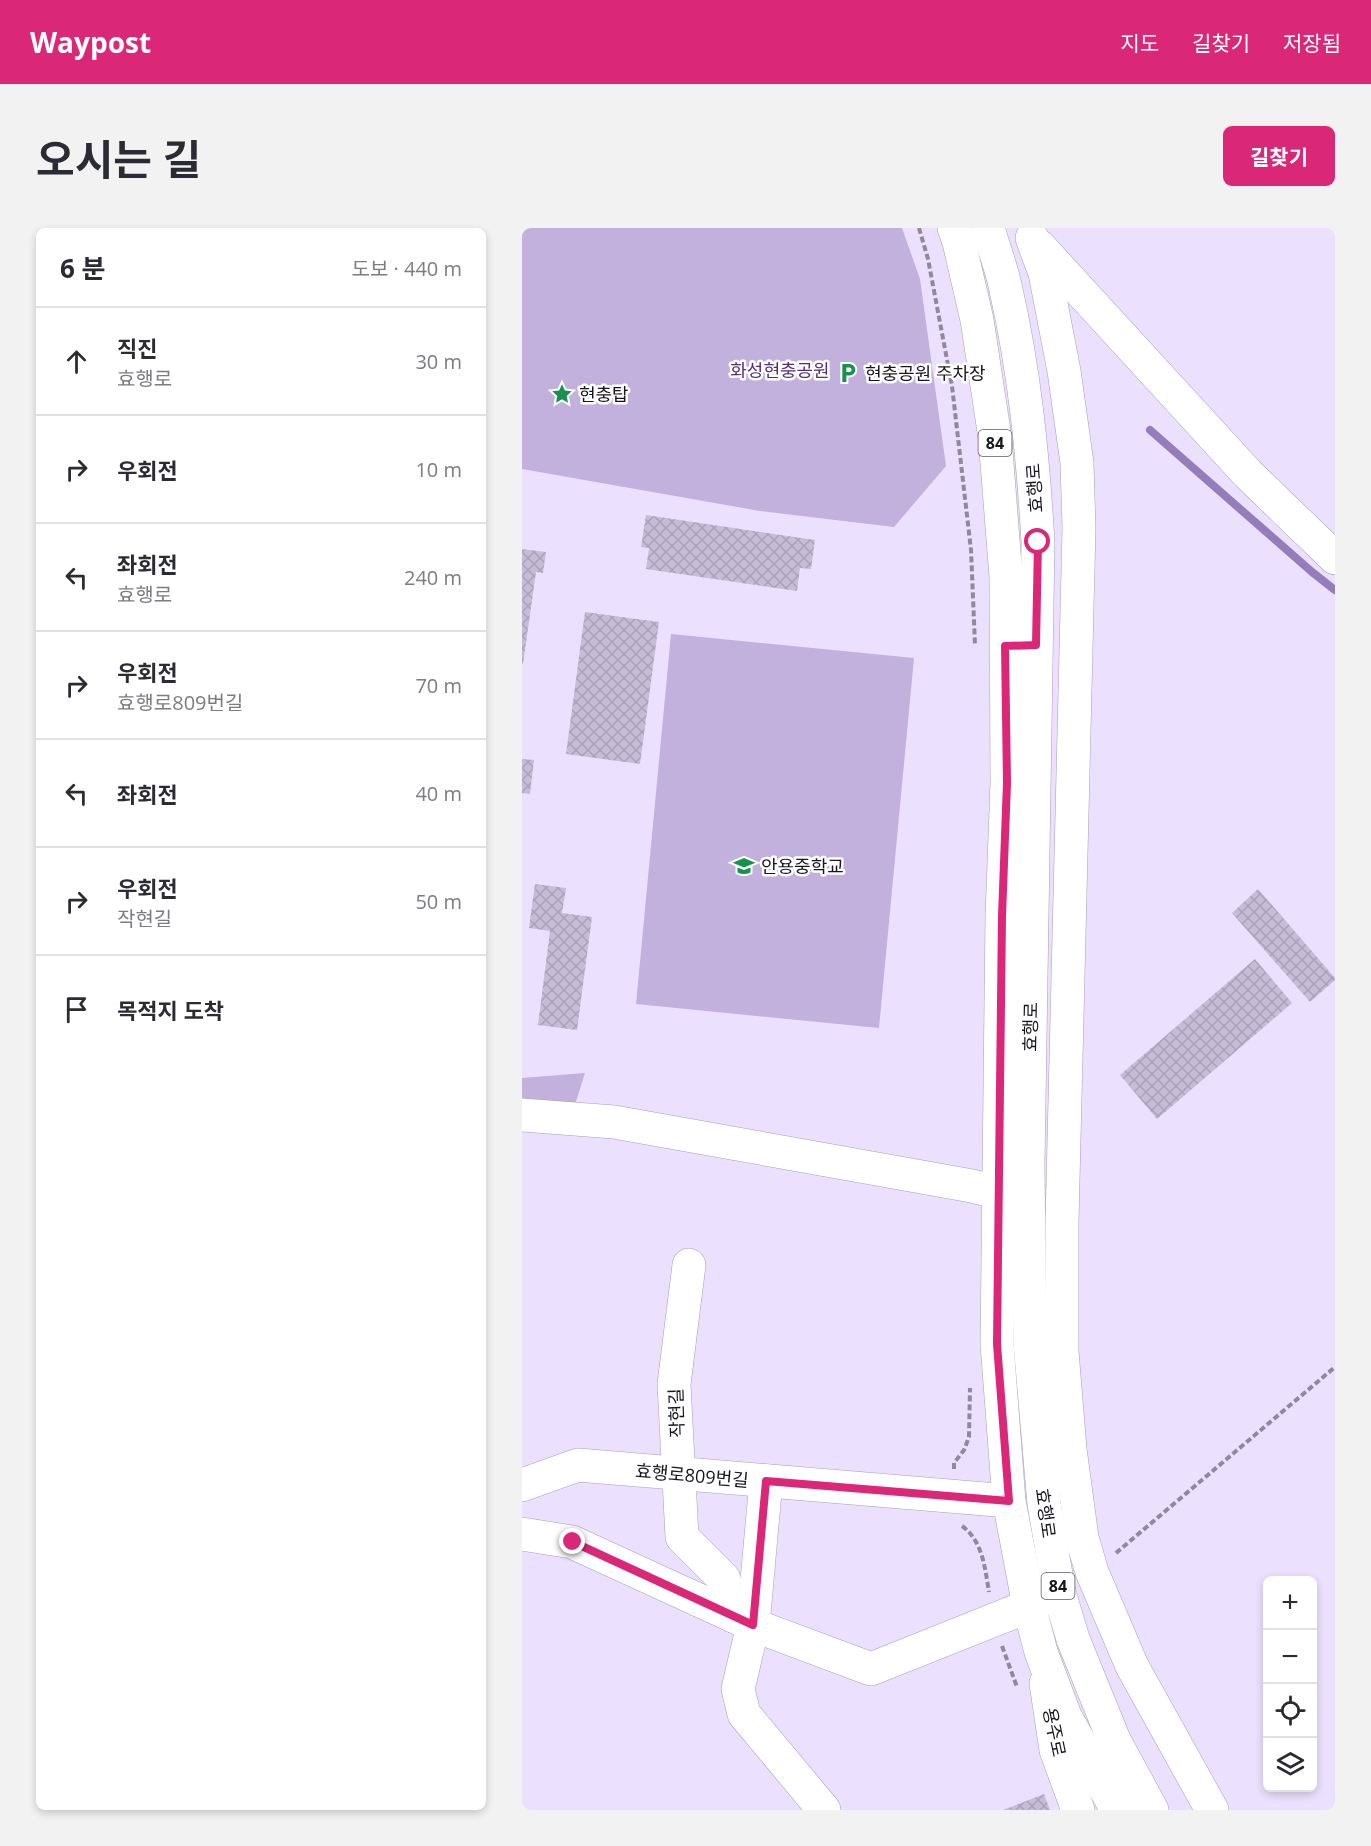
<!DOCTYPE html>
<html lang="ko">
<head>
<meta charset="utf-8">
<style>
  body { margin:0; font-family:"Open Sans","Noto Sans KR",sans-serif; background:#f2f2f3; color:#2b2b33 }
  .controls { position:absolute; right:18px; bottom:18px; display:grid; overflow:hidden; border-radius:9px; box-shadow:0 3px 9px #0003 }
  .controls button { width:54px; height:54px; display:grid; place-items:center; padding:0; border:0; border-bottom:2px solid #e1e1e2; background:#fff; color:#2b2b33; font:30px sans-serif }
  .stop { position:absolute; width:18px; height:18px; margin:-14px; border:4px solid #db2777; border-radius:50%; background:#fff }
  .stop.end { background:#db2777; border-color:#fff; box-shadow:0 2px 6px #0008 }
  .list { margin:0; padding:0; list-style:none }
  h2 { display:flex; justify-content:space-between; align-items:center; height:78px; margin:0; padding:0 24px; font-size:26px }
  h2 small { font-size:20px; font-weight:400; color:#7c7c81 }
  .list li { display:grid; grid-template-columns:39px 1fr auto; gap:18px; align-items:center; box-sizing:border-box; height:108px; padding:0 24px; border-top:2px solid #e1e1e2 }
  .list b { display:block; font-size:22px; white-space:nowrap }
  .list p { margin:0; font-size:20px; white-space:nowrap; color:#7c7c81 }
  .list em { font-size:20px; font-style:normal; color:#7c7c81 }
  .icon { flex:none; width:33px; height:33px; fill:none; stroke:currentColor; stroke-width:2; stroke-linecap:round; stroke-linejoin:round }
  .map { position:relative; flex:none; width:813px; height:1582px; overflow:hidden; border-radius:9px }
  header { display:flex; align-items:center; gap:36px; box-sizing:border-box; height:84px; padding:0 30px; background:#db2777; color:#fff }
  header strong { font-size:28px }
  nav { display:flex; gap:33px; margin-inline-start:auto; font-size:21px }
  .intro { display:flex; align-items:center; justify-content:space-between; box-sizing:border-box; height:144px; padding:0 36px }
  h1 { margin:0; font-size:42px }
  .button { padding:15px 27px; border-radius:9px; background:#db2777; color:#fff; font-size:21px; font-weight:700 }
  main { display:flex; gap:36px; padding:0 36px }
  aside { flex:1; background:#fff; border-radius:9px; box-shadow:0 3px 9px #0003 }
  .map>svg:first-child { display:block }
  .green { fill:#c2b0dd }
  .lines { fill:none; stroke-linecap:round; stroke-linejoin:round }
  .stream { stroke:#957cba; stroke-width:8 }
  .building { fill:url(#building-cross-hatch) }
  .minor-casing { stroke:#a79db8; stroke-width:34 }
  .major-casing { stroke:#a79db8; stroke-width:34 }
  .path { stroke:#90889d; stroke-width:4; stroke-dasharray:6 3; stroke-linecap:butt }
  .minor { stroke:#fff; stroke-width:33 }
  .major { stroke:#fff; stroke-width:33 }
  .route { stroke:#db2777; stroke-width:8 }
  .labels { text-anchor:middle; dominant-baseline:central; stroke-width:5; stroke-linejoin:round; paint-order:stroke }
  .shield { fill:#fff; stroke:#5e5b62; stroke-width:1.5 }
  .shield-label { font-size:16px; font-weight:bold; fill:#19151f }
  .park-label { font-size:18px; fill:#522e7a; stroke:#fff }
  .poi-label { font-size:18px; fill:#19151f; stroke:#fff; text-anchor:start }
  .street-label { font-size:18px; fill:#19151f; stroke:#fff }
</style>
</head>
<body>
<header>
<strong>Waypost</strong>
<nav><a>지도</a><a>길찾기</a><a>저장됨</a></nav>
</header>
<div class="intro"><h1>오시는 길</h1><a class="button">길찾기</a></div>
<main>
<aside>
<h2>6 분<small>도보 · 440 m</small></h2>
<ul class="list">
<li><svg class="icon" aria-label="ahead" viewBox="0 0 24 24"><path d="M12 20V5M6 11l6-6 6 6"/></svg><div><b>직진</b><p>효행로</p></div><em>30 m</em></li>
<li><svg class="icon" aria-label="right" viewBox="0 0 24 24"><path d="M7 20v-9h11M14 6l5 5-5 5"/></svg><div><b>우회전</b></div><em>10 m</em></li>
<li><svg class="icon" aria-label="left" viewBox="0 0 24 24"><path d="M17 20v-9H6M10 6l-5 5 5 5"/></svg><div><b>좌회전</b><p>효행로</p></div><em>240 m</em></li>
<li><svg class="icon" aria-label="right" viewBox="0 0 24 24"><path d="M7 20v-9h11M14 6l5 5-5 5"/></svg><div><b>우회전</b><p>효행로809번길</p></div><em>70 m</em></li>
<li><svg class="icon" aria-label="left" viewBox="0 0 24 24"><path d="M17 20v-9H6M10 6l-5 5 5 5"/></svg><div><b>좌회전</b></div><em>40 m</em></li>
<li><svg class="icon" aria-label="right" viewBox="0 0 24 24"><path d="M7 20v-9h11M14 6l5 5-5 5"/></svg><div><b>우회전</b><p>작현길</p></div><em>50 m</em></li>
<li><svg class="icon" aria-label="arrive" viewBox="0 0 24 24"><path d="M6 21V4h12l-3 4 3 4H6"/></svg><div><b>목적지 도착</b></div></li>
</ul>
</aside>
<div class="map">
<svg width="813" height="1582" viewBox="0 0 813 1582">
  <defs>
    <pattern id="building-cross-hatch" width="8" height="8" patternUnits="userSpaceOnUse" patternTransform="scale(1.5)"><rect width="8" height="8" fill="#c7bcd8"/><path d="M0 0l8 8M0 8l8-8" fill="none" stroke="#aaa1b9"/></pattern>
  </defs>
  <rect width="100%" height="100%" fill="#ebe1fe"/>
  <g class="green">
    <path d="M0 0H380L398 51 424 238 372 299 238 283 0 241Z"/>
    <path d="M149 406 392 430 357 800 114 776Z"/>
    <path d="M63 845 52 880 0 874V850Z"/>
  </g>
  <g class="lines">
    <path class="stream" d="M628 202 790 344 813 362"/>
  </g>
  <g class="building">
    <path d="M124 287 293 312 289 341 278 340 275 363 124 341 127 320 119 319Z"/>
    <path d="M0 321 24 324 21 345 14 344 1 436H0Z"/>
    <path d="M63 384 137 394 118 536 44 526Z"/>
    <path d="M0 531 12 532 8 566 0 565Z"/>
    <path d="M13 656 44 660 40 685 70 689 55 802 16 797 28 703 7 700Z"/>
    <path d="M736 661 813 750V752L788 774 710 685Z"/>
    <path d="M733 731 770 775 635 891 598 847Z"/>
    <path d="M522 1566 528 1582H481Z"/>
  </g>
  <g class="lines">
    <g class="minor-casing">
      <g id="minor">
        <path d="M510 10 523 45 542 143 555 235 557 300 540 994V1123L548 1221 560 1310 570 1344 610 1438 690 1582"/>
        <path d="M517 18 726 246 813 330"/>
        <path d="M0 887 92 894 450 958 478 965"/>
        <path d="M167 1037 152 1156 160 1309 202 1351 211 1388"/>
        <path d="M244 1253 231 1397 216 1461 222 1486 302 1582"/>
        <path d="M0 1257 56 1237 487 1273"/>
        <path d="M0 1306 50 1314 231 1397 349 1441 507 1378 533 1366"/>
        <path d="M524 1455 534 1522 556 1582"/>
      </g>
    </g>
    <g class="major-casing">
      <g id="major">
        <path d="M432 0 437 14 455 92 473 210 484 349 485 555 480 688 475 1116 487 1273 507 1378 519 1424 543 1488 595 1582"/>
        <path d="M466 0C472 21 480 41 484 62 503 145 511 230 516 314L506 937 508 1115 522 1276 537 1364 551 1411 592 1512 630 1582"/>
      </g>
    </g>
    <g class="path">
      <path d="M397 0 406 31 430 158 449 322 453 417"/>
      <path d="M432 1241V1235L442 1222 447 1209 448 1160"/>
      <path d="M440 1298C461 1313 463 1341 467 1364"/>
      <path d="M594 1325 813 1139"/>
      <path d="M480 1418 495 1459"/>
    </g>
    <use href="#minor" class="minor"/>
    <use href="#major" class="major"/>
  </g>
  <g class="lines">
    <path class="route" d="M51 1314 231 1397 244 1253 487 1273 475 1116 480 688 485 555 483 418 514 417 516 314"/>
  </g>
  <defs>
    <g id="parking-bare" transform="scale(1.62)"><path d="M-3.5-5.5H1a3.5 3.5 0 0 1 0 7H-1V5.5H-3.5ZM-1-3.4V-.6H.8a1.4 1.4 0 0 0 0-2.8Z" fill="#17924e" stroke="#fff" stroke-width="2.5" paint-order="stroke"/></g>
    <g id="sight-bare" transform="scale(1.62)"><path d="M0-6L1.8-2.2L6-1.7L2.9 1.2L3.7 5.4L0 3.3L-3.7 5.4L-2.9 1.2L-6-1.7L-1.8-2.2Z" fill="#17924e" stroke="#fff" stroke-width="2.5" paint-order="stroke"/></g>
    <g id="school-bare" transform="scale(1.62)"><path d="M0-5L7-2L0 1L-7-2ZM-4 1L0 2.5L4 1V4Q0 6-4 4Z" fill="#17924e" stroke="#fff" stroke-width="2.5" paint-order="stroke"/></g>
  </defs>
  <g fill-rule="evenodd">
    <use href="#parking-bare" x="326" y="145"/>
    <use href="#sight-bare" x="40" y="166"/>
    <use href="#school-bare" x="222" y="638"/>
  </g>
  <g class="labels">
    <g class="shield">
      <rect x="456.5" y="202" width="33" height="26" rx="4.5"/>
      <rect x="519.5" y="1345" width="33" height="26" rx="4.5"/>
    </g>
    <g class="shield-label">
      <text x="473" y="215">84</text>
      <text x="536" y="1358">84</text>
    </g>
    <g class="park-label">
      <text x="258" y="142">화성현충공원</text>
    </g>
    <g class="poi-label">
      <text x="343" y="145">현충공원 주차장</text>
      <text x="57" y="166">현충탑</text>
      <text x="239" y="638">안용중학교</text>
    </g>
    <g class="street-label">
      <text transform="translate(512 260) rotate(-94)">효행로</text>
      <text transform="translate(508 799) rotate(-89)">효행로</text>
      <text transform="translate(154 1185) rotate(-92)">작현길</text>
      <text transform="translate(170 1247) rotate(5)">효행로809번길</text>
      <text transform="translate(524 1285) rotate(82)">효행로</text>
      <text transform="translate(533 1504) rotate(78)">용주로</text>
    </g>
  </g>
</svg>
<div class="controls">
<button>+</button>
<button>−</button>
<button><svg class="icon" aria-label="locate" viewBox="0 0 24 24"><circle cx="12" cy="12" r="6"/><path d="M12 2v4M12 18v4M2 12h4M18 12h4"/></svg></button>
<button><svg class="icon" aria-label="layers" viewBox="0 0 24 24"><path d="M12 4l9 5-9 5-9-5zM3 14l9 5 9-5"/></svg></button>
</div>
<div class="stop" style="left:516px;top:314px"></div>
<div class="stop end" style="left:51px;top:1314px"></div>
</div>
</main>
</body>
</html>
